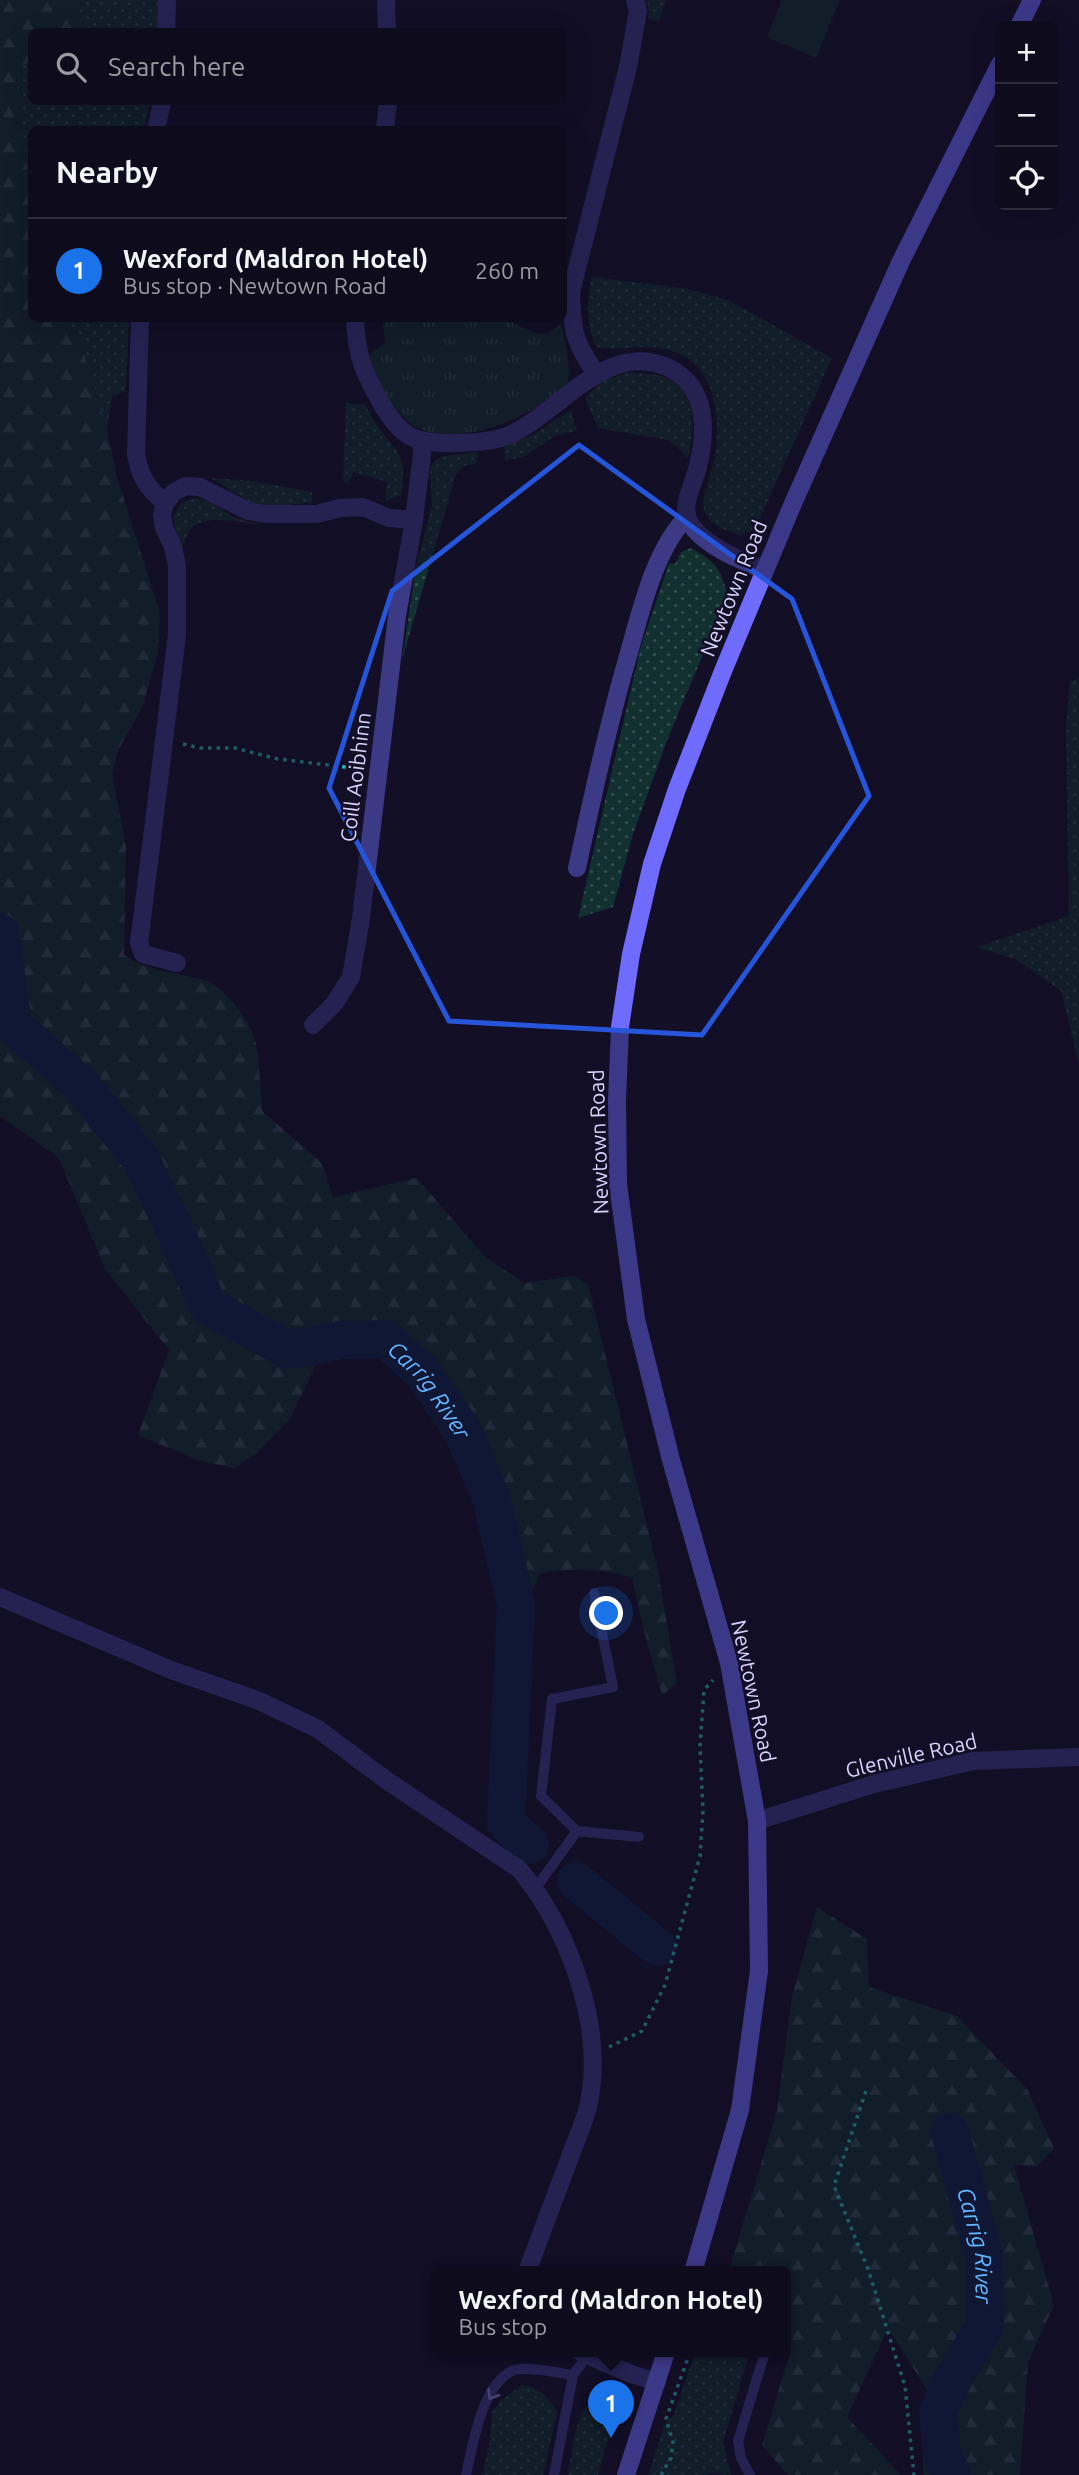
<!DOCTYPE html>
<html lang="en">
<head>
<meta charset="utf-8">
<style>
  body { margin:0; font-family:Ubuntu,sans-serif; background:#1c1929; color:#f1f3f6 }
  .controls { position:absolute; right:21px; top:21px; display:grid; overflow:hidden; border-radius:10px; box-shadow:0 7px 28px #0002 }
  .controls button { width:63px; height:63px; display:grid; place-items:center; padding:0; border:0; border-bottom:2px solid #2e2b3b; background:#0e0b1c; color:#f1f3f6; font:35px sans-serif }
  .you { position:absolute; left:607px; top:1614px; width:24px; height:24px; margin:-18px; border:5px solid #fff; border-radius:50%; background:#1a73e8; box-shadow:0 0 0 10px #1a73e833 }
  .badge { display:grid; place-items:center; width:46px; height:46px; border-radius:50%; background:#1a73e8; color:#fff; font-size:23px; font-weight:700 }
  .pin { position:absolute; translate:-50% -58px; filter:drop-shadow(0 2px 4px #0008) }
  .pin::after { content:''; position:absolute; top:37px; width:24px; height:21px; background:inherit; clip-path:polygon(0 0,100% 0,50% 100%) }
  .popup { position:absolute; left:431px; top:2266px; width:360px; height:91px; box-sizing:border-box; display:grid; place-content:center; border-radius:10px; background:#0e0b1c; filter:drop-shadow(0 2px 5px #0005); font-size:23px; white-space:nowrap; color:#9b9ba3 }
  .popup b { font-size:26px; color:#f1f3f6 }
  .popup::after { content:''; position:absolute; left:50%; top:100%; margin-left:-14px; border:14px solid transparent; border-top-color:#0e0b1c }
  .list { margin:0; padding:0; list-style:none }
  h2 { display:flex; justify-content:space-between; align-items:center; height:91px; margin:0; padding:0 28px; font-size:30px }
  h2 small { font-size:23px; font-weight:400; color:#9b9ba3 }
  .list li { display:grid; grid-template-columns:46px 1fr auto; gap:21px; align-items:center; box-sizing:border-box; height:105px; padding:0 28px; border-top:2px solid #2e2b3b }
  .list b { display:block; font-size:26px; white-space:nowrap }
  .list p { margin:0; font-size:23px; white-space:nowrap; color:#9b9ba3 }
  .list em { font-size:23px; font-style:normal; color:#9b9ba3 }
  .icon { flex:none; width:38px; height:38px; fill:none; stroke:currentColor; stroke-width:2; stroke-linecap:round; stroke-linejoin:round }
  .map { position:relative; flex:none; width:1079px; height:2475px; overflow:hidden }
  .search { position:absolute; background:#0e0b1c; box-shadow:0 7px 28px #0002; left:28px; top:28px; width:539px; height:77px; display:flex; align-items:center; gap:18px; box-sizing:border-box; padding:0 24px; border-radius:10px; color:#9b9ba3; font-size:26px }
  .panel { position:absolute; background:#0e0b1c; box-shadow:0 7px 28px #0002; left:28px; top:126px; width:539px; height:196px; border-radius:10px }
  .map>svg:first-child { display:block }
  .grass { fill:url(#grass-dots) }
  .forest { fill:url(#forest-firs) }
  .park { fill:url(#park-tufts) }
  .pitch { fill:#12302f }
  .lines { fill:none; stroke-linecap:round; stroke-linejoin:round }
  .river { stroke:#0c2248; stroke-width:38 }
  .path { stroke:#2fb8b0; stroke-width:3.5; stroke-dasharray:3.5 5; stroke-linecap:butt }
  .service { stroke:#3d3a85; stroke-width:10 }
  .minor { stroke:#3d3a85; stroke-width:18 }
  .tertiary { stroke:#3d3a85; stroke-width:18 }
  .secondary { stroke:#6f6bff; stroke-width:18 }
  .oneway { stroke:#837fbc }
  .marked { fill:none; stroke:#2655da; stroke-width:5; stroke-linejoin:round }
  .labels { text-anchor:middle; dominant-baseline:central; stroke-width:5; stroke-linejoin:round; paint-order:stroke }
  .street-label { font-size:21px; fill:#d9d4ff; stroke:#130f26 }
  .water-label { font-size:23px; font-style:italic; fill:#62b6ff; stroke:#130f26 }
</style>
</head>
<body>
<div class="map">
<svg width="1079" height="2475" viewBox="0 0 1079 2475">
  <defs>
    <pattern id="grass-dots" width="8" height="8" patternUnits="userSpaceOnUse" patternTransform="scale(1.75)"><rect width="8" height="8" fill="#12302f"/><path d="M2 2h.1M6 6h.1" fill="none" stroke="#344d4e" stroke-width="1.8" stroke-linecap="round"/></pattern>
    <pattern id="forest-firs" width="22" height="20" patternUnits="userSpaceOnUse" patternTransform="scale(1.75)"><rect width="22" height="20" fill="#12302f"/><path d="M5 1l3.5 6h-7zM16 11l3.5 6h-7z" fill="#344d4e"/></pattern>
    <pattern id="park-tufts" width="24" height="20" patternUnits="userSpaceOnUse" patternTransform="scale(1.75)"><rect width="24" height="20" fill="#12302f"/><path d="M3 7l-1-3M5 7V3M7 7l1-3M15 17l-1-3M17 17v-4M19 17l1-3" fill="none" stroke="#344d4e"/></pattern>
  </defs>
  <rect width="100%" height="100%" fill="#130f26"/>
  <g class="grass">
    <path d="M81 0H158L157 31H82L84 24Z"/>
    <path d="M647 0H666L659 21 649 18Z"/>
    <path d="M31 60 32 102H150L145 129 32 130 31 199 16 76 21 66Z"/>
    <path d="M592 277 688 289 730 301 832 358 756 527 742 536C730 532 713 527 706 515 698 503 713 471 715 457 721 418 716 365 672 351 646 342 622 352 597 347 584 324 587 302 592 277Z"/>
    <path d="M68 319H129L126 391 112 396 107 429 83 350Z"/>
    <path d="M630 372C643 374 662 373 673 381 698 397 693 434 688 459L677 447 667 440 598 428 585 398 604 380Z"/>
    <path d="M346 403 365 405 377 426 399 454 403 467 402 495 385 501 387 482 353 472 348 485 343 480Z"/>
    <path d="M571 410 577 431 557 435 522 457 505 461 504 446 533 435Z"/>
    <path d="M478 452 476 464 464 466 456 474 402 660 416 567 432 505 430 468 434 461 443 456Z"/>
    <path d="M211 478 254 481 312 492V502L271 507 250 502Z"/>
    <path d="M196 498 213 503 233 517 264 526C246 523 203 512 190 530 187 534 185 541 183 545L175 529 173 516 181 503Z"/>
    <path d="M691 548C717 563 719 567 728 595L668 738 633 834 613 907 578 918 641 646 669 563 675 564 681 552Z"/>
    <path d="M1079 679V1064L1061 991 1017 960 976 947 1069 916 1066 726 1070 681Z"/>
    <path d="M695 2352H737L743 2358 748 2357 723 2442 731 2475 711 2473 707 2475H648L665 2423 674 2415Z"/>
    <path d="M523 2385C538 2387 551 2399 557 2412L543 2475H482L489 2446 492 2412 502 2399Z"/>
    <path d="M602 2395 613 2399 616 2404 613 2422 598 2475H568C573 2451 574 2403 602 2395Z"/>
  </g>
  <g class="forest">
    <path d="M0 0H81L84 24 82 31 32 32 31 60 21 67 16 77 31 199 32 318 68 319 83 350 107 429 117 477 160 613 158 653 142 708 119 748 112 774 126 846 124 955C150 973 177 972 206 981 225 987 247 1018 254 1037 260 1053 260 1093 263 1112L322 1163 333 1197 417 1178 485 1257 524 1283 574 1276 588 1284 658 1570 677 1684 662 1695 643 1627 632 1578C604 1568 570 1568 540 1573L533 1589 516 1604 491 1501 468 1444 447 1408 386 1339 345 1340 327 1342 289 1420 256 1454 234 1468 200 1461 138 1435 169 1350 105 1269 59 1158 0 1116Z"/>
    <path d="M817 1907 867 1939 869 1987 957 2016 1027 2089 1054 2148 1037 2167 1014 2165 1054 2305 1028 2362 1020 2475H923V2442L929 2393 888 2328 847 2417 901 2475H788L762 2445 790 2353 786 2338V2272H735L730 2267 777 2111 792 1996Z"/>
  </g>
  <path class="park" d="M383 319H505L538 334H548L561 324C564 337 573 371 567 383 559 397 537 407 523 414 495 431 439 445 410 423 390 408 376 378 369 354L385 344Z"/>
  <path class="pitch" d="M782 0H840L816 58 767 37Z"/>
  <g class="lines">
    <g class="river">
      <path id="s1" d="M0 933 13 1025 82 1086 140 1158 174 1228 208 1306 288 1350 340 1340 386 1339 423 1373 462 1430 491 1497 516 1604 506 1823 530 1845"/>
      <path d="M576 1881 657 1947"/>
      <path id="s2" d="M950 2132 984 2255 985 2325 953 2379 938 2412 942 2453 952 2475"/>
    </g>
    <g class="path">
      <path d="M183 744 200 748H235L278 759 362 769"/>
      <path d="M609 2047 642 2031 665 1985 700 1856 703 1811 700 1746 704 1690 713 1680"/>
      <path d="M866 2091 834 2186 868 2269 905 2386 914 2475"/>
      <path d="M661 2475 671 2458 673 2442 666 2419 690 2352"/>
    </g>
    <g class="service">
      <path d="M577 1831 541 1796 552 1699 613 1687 594 1593"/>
      <path d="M535 1889 577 1831 639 1837"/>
      <path d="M466 2475C473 2445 481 2386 512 2371 525 2365 558 2373 573 2375"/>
      <path d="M554 2475 573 2375 587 2356"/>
      <path d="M750 2475 741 2458 738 2441 765 2352"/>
    </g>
    <g class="minor">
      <path d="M386 0 387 32"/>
      <path d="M166 32 167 0"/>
      <path d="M156 130 162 102"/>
      <path d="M385 130 388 102"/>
      <path d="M140 318 136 454C140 477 147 488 165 503"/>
      <path d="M355 318C356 357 365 375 384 408 401 435 412 442 444 443 465 443 492 443 512 434 561 410 609 339 669 368 707 386 707 430 698 466 693 488 676 510 695 530 712 549 741 560 764 570"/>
      <path d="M596 374C574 341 572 332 571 292L628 67 638 11 635 0"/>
      <path d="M577 868C593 794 609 721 630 649 642 606 656 548 687 517"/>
      <path d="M177 963 143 954 139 943 177 635V566L173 546 164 528 162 515 165 503 174 492 186 486 200 487 248 511 265 514H317L340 508 363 507 389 518 414 520"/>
      <path d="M313 1025 334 1004 351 977 361 918 397 616 414 520 422 454 421 442"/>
      <path d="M0 1597 171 1670 257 1700 318 1729 386 1780 519 1869C569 1929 606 2028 588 2107 584 2123 576 2140 570 2157 556 2195 541 2233 527 2272"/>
      <path d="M580 2352 631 2374 657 2382"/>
    </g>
    <path class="tertiary" d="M757 1821 874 1784 973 1761 1079 1757"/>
    <g class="secondary">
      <path d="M1019 26 1032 0"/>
      <path d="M693 2272 740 2110 759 1971 757 1821 729 1663 671 1460 636 1319 618 1184 617 1101 620 1027 631 954 652 864 677 789 723 671 791 508 901 261 1000 64"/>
      <path d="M626 2475 666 2352"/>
    </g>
  </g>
  <defs><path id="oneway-chevron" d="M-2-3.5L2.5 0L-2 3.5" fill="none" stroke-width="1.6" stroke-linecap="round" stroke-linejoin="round" transform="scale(1.75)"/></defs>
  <use class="oneway" href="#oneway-chevron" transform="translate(492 2395) rotate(121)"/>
  <path d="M0 0H1079V2475H0ZM579 445 792 599 869 796 702 1035 449 1021 329 788 392 591Z" fill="#130f26" fill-opacity=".55" fill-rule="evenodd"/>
  <path class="marked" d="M579 445 792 599 869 796 702 1035 449 1021 329 788 392 591Z"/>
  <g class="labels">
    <g class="street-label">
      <text transform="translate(733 588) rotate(-68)">Newtown Road</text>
      <text transform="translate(355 777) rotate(-83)">Coill Aoibhinn</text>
      <text transform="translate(598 1142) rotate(-92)">Newtown Road</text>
      <text transform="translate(754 1691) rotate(78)">Newtown Road</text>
      <text transform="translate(911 1755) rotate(-13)">Glenville Road</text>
    </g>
    <g class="water-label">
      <text stroke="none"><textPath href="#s1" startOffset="698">Carrig River</textPath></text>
      <text stroke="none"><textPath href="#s2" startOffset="117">Carrig River</textPath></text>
    </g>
  </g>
</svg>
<div class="controls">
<button>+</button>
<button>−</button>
<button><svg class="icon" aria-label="locate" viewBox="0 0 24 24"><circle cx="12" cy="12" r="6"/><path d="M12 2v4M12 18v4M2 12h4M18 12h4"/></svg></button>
</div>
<div class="you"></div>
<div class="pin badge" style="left:611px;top:2438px">1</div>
<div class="popup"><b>Wexford (Maldron Hotel)</b>Bus stop</div>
<div class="search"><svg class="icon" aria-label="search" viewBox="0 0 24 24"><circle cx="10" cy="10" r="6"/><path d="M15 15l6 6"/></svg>Search here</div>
<section class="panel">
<h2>Nearby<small></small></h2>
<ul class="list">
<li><span class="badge">1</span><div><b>Wexford (Maldron Hotel)</b><p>Bus stop · Newtown Road</p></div><em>260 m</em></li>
</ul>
</section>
</div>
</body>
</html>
